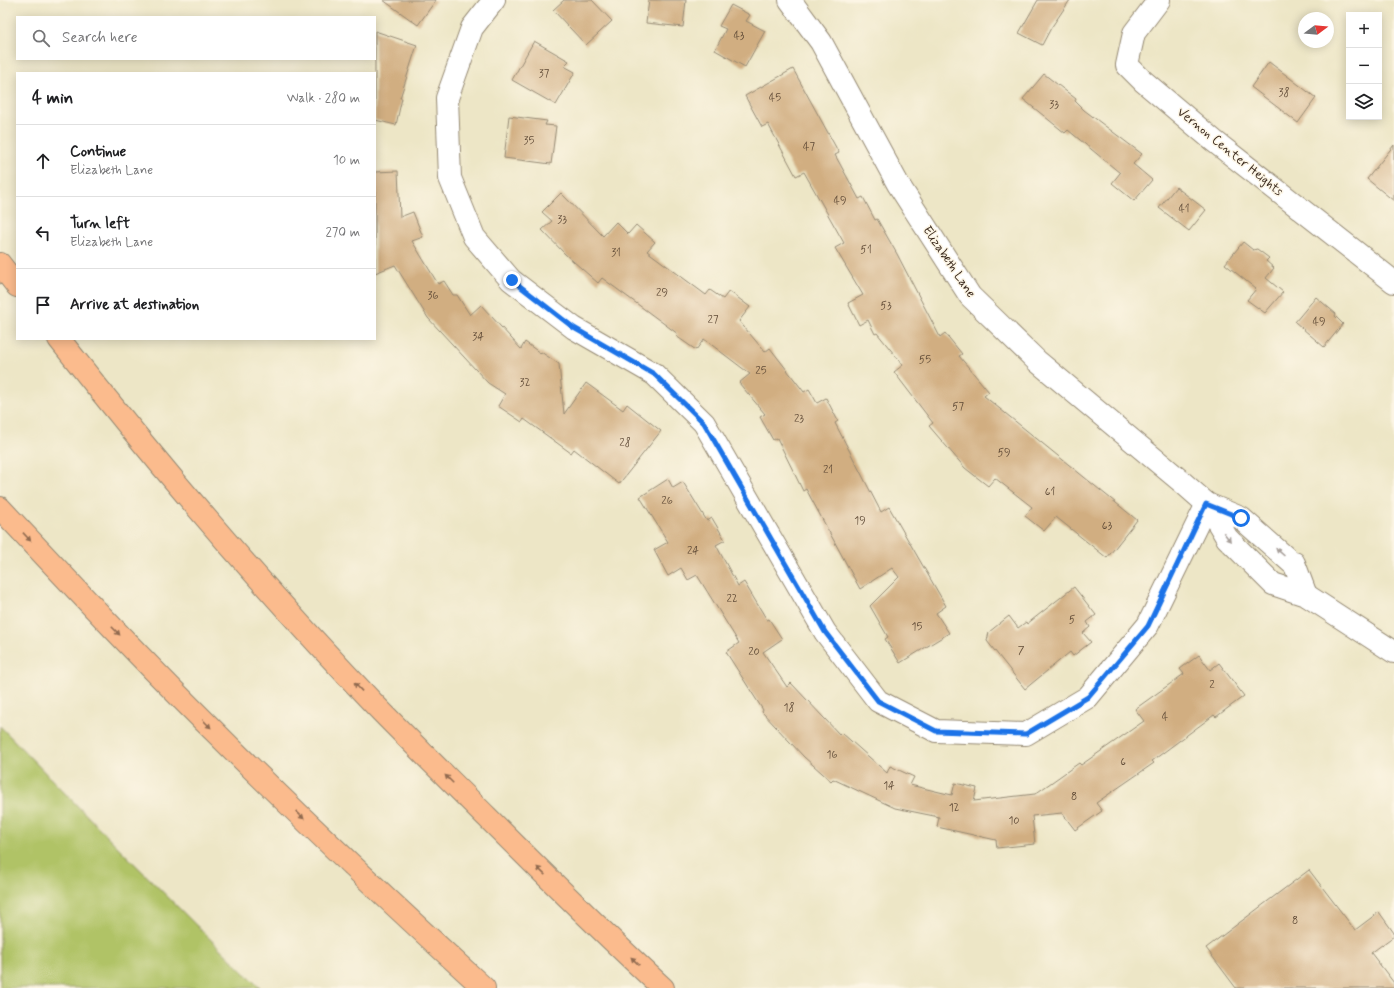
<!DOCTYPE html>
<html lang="en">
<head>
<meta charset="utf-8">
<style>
  body { margin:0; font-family:Mynerve,sans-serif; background:#f6f6f6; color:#202124 }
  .controls { position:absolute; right:12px; top:12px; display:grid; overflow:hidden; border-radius:0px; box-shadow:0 2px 10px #0003 }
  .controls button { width:36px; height:36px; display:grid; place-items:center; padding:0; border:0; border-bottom:1px solid #e0e0e0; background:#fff; color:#202124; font:20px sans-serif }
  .compass { position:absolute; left:1298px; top:12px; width:36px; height:36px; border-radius:50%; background:#fff; box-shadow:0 2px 10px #0003; rotate:74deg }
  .stop { position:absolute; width:12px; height:12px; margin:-9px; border:3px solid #1a73e8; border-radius:50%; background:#fff }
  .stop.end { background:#1a73e8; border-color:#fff; box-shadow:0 1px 4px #0008 }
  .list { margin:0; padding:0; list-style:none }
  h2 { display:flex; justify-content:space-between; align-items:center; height:52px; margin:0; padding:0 16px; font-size:17px }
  h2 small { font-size:13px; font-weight:400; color:#757577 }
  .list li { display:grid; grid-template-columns:26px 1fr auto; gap:12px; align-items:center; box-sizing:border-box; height:72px; padding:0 16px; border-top:1px solid #e0e0e0 }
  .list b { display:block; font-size:15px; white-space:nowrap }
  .list p { margin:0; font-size:13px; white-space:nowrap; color:#757577 }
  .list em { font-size:13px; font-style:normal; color:#757577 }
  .icon { flex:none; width:22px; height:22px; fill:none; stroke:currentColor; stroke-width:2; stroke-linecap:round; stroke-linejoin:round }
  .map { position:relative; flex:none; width:1394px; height:988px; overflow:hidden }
  .search { position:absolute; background:#fff; box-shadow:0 2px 10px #0003; left:16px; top:16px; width:360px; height:44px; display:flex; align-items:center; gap:10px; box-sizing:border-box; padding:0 14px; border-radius:0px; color:#757577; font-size:15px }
  .panel { position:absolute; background:#fff; box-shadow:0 2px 10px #0003; left:16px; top:72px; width:360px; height:268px; border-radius:0px }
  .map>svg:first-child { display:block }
  .green { fill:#b0c366; stroke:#767642 }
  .building { fill:#d1ae81 }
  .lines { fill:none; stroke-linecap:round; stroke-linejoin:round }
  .minor-casing { stroke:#948872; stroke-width:24 }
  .highway-casing { stroke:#948872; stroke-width:24 }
  .minor { stroke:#fff; stroke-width:22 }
  .highway { stroke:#fbbb8d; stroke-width:22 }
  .oneway { fill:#916b50 }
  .oneway2 { fill:#a79f9a }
  .route { stroke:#1a73e8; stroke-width:5 }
  .labels { text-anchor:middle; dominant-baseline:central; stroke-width:3; stroke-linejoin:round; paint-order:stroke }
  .number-label { font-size:11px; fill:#604b37 }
  .street-label { font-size:13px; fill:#3b2a1e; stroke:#fcf5e5 }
</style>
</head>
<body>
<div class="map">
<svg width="1394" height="988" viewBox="0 0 1394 988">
  <rect width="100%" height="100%" fill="#fcf5e5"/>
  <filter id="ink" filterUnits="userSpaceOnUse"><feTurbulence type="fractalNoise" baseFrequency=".025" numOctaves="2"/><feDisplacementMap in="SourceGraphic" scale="8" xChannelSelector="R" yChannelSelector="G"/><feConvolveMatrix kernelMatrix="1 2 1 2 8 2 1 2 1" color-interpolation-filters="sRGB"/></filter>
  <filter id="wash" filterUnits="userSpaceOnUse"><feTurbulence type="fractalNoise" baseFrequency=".012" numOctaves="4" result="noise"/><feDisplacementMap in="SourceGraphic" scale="16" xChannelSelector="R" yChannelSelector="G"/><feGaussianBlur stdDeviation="0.9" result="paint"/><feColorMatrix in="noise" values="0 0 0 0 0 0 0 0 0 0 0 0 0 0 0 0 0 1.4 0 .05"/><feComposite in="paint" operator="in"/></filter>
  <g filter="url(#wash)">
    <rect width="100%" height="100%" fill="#ede6c6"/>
    <path class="green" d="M0 726C85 815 172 902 260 988H0Z"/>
    <g id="blocks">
      <g class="building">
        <path d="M383 0H436L418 25Z"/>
        <path d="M564 0H592L612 21 586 45 553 10Z"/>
        <path d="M649 0H686L683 27 646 23Z"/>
        <path d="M1038 0H1070L1051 28 1042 45 1019 33Z"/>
        <path d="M731 5 750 15 746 21 765 31 745 67 715 50 726 29 719 26Z"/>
        <path d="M375 31 417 45 400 98H402L396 125 375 120Z"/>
        <path d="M534 41 569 61 564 66 575 72 556 105 512 80Z"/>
        <path d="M1269 62 1316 98 1298 123 1251 87Z"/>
        <path d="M793 69 839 153 835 155 859 199 863 197 875 220 877 219 897 254 940 337 945 333 962 354 959 356 989 392 984 396 1137 520 1107 558 1056 517 1044 531 1025 516 1032 507 995 478 988 486 965 468 929 426 933 423 894 372 903 365 877 333 875 334 868 320 859 325 848 303 863 295 835 248 844 243 804 172 796 176 768 124 762 127 745 96Z"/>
        <path d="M1044 74 1076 99 1075 101 1084 110 1142 154 1133 164 1152 180 1134 201 1112 183 1120 173 1068 130 1065 133 1023 99Z"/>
        <path d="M509 116 547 121 545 125 556 126 551 164 504 158Z"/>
        <path d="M1394 145V201L1367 179Z"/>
        <path d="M398 171 400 217 413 212 423 237 412 241 438 284 444 281 453 295H457L470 315 481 305 521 349 525 342 540 353 541 352 559 364 564 414 586 383 623 410 627 404 661 431 619 484 574 449 571 453 524 419 522 422 498 406 505 394 488 383 428 318 395 265 375 273V172Z"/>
        <path d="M1176 187 1206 210 1189 231 1159 208Z"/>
        <path d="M561 193 603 236 616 222 628 234 636 225 655 242 647 251 706 295 710 290 723 299 729 291 750 307 739 321 765 352 770 348 804 392 809 389 817 403 826 398 838 421 835 423 881 512 889 507 946 606 936 613 949 633 900 663 885 639 888 637 870 606 899 577 892 568 860 589 806 489 803 491 777 438 773 440 760 417 765 414 739 383 750 374 704 339 696 350 676 336 678 334 602 278 598 283 565 254 542 230 552 221 542 212Z"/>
        <path d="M1243 242 1253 250 1257 249 1269 258 1266 261 1274 268 1266 278 1283 292 1265 313 1247 300 1256 289 1225 264Z"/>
        <path d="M1316 297 1336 314 1335 316 1343 324 1324 347 1295 322Z"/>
        <path d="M668 479 673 488 683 482 707 521 712 518 725 540 716 545 738 586 744 582 767 620 769 619 782 639 763 652 787 687 791 683 840 735 842 733 887 773 890 766 914 777 910 785 952 795 955 783 977 788 974 801 1035 794 1079 763 1081 765 1144 721 1135 709 1184 674 1180 669 1199 655 1210 670 1219 663 1244 696 1216 717 1214 715 1152 761 1154 763 1096 803 1102 811 1075 830 1062 813 1032 816 1035 844 997 848 996 840 937 827 939 817 895 808 833 779 831 781 804 757 762 712 763 710 726 652 739 643 697 575 688 580 681 568 668 576 654 550 668 542 640 497Z"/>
        <path d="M1074 587 1096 615 1087 622 1090 627 1083 633 1091 642 1073 656 1070 652 1025 689 987 641 989 632 1009 616 1018 628 1026 622 1027 624Z"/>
        <path d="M1309 870 1355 930 1379 912 1394 933V936L1371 953 1394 983V988H1236L1206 948Z"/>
      </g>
    </g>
  </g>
  <g filter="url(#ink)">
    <use href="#blocks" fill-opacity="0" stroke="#948872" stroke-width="1"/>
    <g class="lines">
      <g class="minor-casing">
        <g id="minor">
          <path d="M494 0 472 28 447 98 450 178 474 237 511 280 574 328 654 374 704 423 825 632 878 701 936 731 1026 734 1088 697 1148 625 1207 504"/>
          <path d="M790 0 821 42 898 184 970 296 1037 361 1182 482 1207 504 1227 538 1273 584 1306 595 1394 652"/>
          <path d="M1159 0 1134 33 1127 65 1143 81 1214 141 1394 282"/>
          <path d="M1207 504 1241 518 1292 563H1294L1306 595"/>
        </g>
      </g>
      <g class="highway-casing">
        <g id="highway">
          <path d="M0 264 17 286"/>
          <path d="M59 339C159 466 265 590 377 707 413 744 450 780 487 817 545 875 603 933 663 988"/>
          <path d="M0 508C71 584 142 660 216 733 303 820 393 905 484 988"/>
        </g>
      </g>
      <use href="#minor" class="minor"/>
      <use href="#highway" class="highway"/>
    </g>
    <defs><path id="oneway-solid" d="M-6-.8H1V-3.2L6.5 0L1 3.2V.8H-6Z"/></defs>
    <g class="oneway">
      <use href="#oneway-solid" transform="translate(27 537) rotate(47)"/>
      <use href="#oneway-solid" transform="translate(116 631) rotate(46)"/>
      <use href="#oneway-solid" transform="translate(358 687) rotate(-133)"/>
      <use href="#oneway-solid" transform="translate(207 724) rotate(45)"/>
      <use href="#oneway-solid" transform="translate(449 779) rotate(-135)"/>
      <use href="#oneway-solid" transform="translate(300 815) rotate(44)"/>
      <use href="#oneway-solid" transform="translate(541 871) rotate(-136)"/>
      <use href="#oneway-solid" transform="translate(635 961) rotate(-136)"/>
    </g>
    <g class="oneway2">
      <use href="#oneway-solid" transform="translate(1227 537) rotate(52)"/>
      <use href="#oneway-solid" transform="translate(1280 552) rotate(-138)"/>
    </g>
  </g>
  <g class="lines" filter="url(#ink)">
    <path class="route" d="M512 280 574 328 654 374 704 423 825 632 878 701 936 731 1026 734 1088 697 1148 626 1206 504 1241 518"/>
  </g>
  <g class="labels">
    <g class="number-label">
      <text x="739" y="36">43</text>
      <text x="544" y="74">37</text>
      <text x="1284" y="93">38</text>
      <text x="775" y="98">45</text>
      <text x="1054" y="105">33</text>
      <text x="529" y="141">35</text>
      <text x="809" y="147">47</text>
      <text x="840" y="201">49</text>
      <text x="1184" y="209">41</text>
      <text x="562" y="220">33</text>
      <text x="866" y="250">51</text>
      <text x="616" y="253">31</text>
      <text x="662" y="293">29</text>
      <text x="433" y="296">36</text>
      <text x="886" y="306">53</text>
      <text x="713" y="320">27</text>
      <text x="1319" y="322">49</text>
      <text x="478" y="337">34</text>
      <text x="925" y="360">55</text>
      <text x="761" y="371">25</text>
      <text x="525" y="383">32</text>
      <text x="958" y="407">57</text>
      <text x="799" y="419">23</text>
      <text x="625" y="443">28</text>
      <text x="1004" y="453">59</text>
      <text x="828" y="470">21</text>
      <text x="1050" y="492">61</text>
      <text x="667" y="501">26</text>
      <text x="860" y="521">19</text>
      <text x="1107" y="526">63</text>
      <text x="693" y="551">24</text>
      <text x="732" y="599">22</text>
      <text x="1072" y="620">5</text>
      <text x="917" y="627">15</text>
      <text x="1021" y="651">7</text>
      <text x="754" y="652">20</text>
      <text x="1212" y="685">2</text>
      <text x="789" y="708">18</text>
      <text x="1165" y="717">4</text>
      <text x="832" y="755">16</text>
      <text x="1123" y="762">6</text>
      <text x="889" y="786">14</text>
      <text x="1074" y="797">8</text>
      <text x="954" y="808">12</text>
      <text x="1014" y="821">10</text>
      <text x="1295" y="921">8</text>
    </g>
    <g class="street-label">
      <text transform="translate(1230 152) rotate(39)">Vernon Center Heights</text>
      <text transform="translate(949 262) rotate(56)">Elizabeth Lane</text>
    </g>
  </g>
</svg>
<div class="controls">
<button>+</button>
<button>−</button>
<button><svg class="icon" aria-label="layers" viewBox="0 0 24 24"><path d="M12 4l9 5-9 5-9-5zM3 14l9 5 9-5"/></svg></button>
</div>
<svg class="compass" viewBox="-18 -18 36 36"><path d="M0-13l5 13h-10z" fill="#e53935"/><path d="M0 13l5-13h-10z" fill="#757577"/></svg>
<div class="stop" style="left:1241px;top:518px"></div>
<div class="stop end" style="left:512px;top:280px"></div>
<div class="search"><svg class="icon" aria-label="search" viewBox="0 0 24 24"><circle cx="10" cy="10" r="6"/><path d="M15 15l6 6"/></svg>Search here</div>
<section class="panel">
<h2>4 min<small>Walk · 280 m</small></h2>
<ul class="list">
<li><svg class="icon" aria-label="ahead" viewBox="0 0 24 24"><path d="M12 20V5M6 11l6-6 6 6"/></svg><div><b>Continue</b><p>Elizabeth Lane</p></div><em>10 m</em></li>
<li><svg class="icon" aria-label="left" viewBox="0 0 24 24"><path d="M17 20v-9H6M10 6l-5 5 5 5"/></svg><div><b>Turn left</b><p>Elizabeth Lane</p></div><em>270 m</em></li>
<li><svg class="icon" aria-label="arrive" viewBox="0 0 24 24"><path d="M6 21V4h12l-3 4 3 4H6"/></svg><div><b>Arrive at destination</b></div></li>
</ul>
</section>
</div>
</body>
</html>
